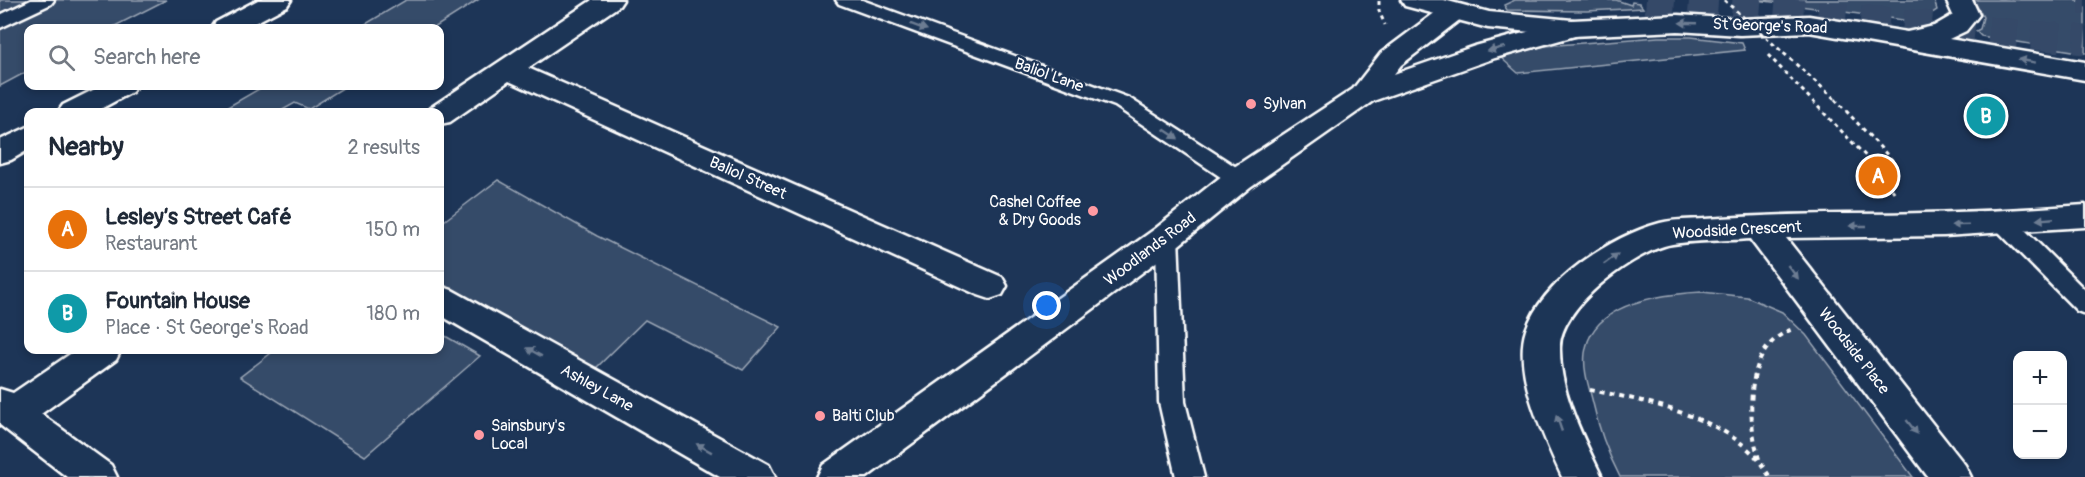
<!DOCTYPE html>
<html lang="en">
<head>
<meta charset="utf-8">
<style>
  body { margin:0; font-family:Pangolin,sans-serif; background:#f2f2f3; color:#1f2937 }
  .controls { position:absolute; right:18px; bottom:18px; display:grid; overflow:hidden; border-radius:12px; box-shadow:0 3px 9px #0003 }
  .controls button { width:54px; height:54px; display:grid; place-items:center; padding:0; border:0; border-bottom:2px solid #e0e1e3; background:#fff; color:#1f2937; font:30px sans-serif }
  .you { position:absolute; left:1047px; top:306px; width:21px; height:21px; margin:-15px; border:4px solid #fff; border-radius:50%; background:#1a73e8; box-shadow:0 0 0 9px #1a73e833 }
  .badge { display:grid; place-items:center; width:39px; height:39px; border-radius:50%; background:#845c67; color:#fff; font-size:20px; font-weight:700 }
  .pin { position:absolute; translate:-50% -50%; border:3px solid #fff; box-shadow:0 2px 6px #0006 }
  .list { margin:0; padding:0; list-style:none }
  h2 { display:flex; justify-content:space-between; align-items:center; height:78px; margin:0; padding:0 24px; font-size:26px }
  h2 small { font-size:20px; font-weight:400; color:#747a83 }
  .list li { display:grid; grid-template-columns:39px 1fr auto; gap:18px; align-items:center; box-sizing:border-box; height:84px; padding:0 24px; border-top:2px solid #e0e1e3 }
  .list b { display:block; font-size:22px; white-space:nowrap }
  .list p { margin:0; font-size:20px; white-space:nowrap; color:#747a83 }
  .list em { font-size:20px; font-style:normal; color:#747a83 }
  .icon { flex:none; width:33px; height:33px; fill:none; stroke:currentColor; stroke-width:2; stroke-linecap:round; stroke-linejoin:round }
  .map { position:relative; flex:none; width:2085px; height:477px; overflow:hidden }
  .search { position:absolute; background:#fff; box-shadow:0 3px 9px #0003; left:24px; top:24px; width:420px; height:66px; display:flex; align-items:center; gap:15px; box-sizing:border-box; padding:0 21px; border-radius:12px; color:#747a83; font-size:22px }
  .panel { position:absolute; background:#fff; box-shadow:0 3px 9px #0003; left:24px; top:108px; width:420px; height:246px; border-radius:12px }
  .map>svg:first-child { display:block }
  .green { fill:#364b69; stroke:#9aa5b4; stroke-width:1.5 }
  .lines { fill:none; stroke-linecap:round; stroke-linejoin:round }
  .highway-tunnel { stroke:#344968; stroke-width:29; stroke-dasharray:29 14; stroke-linecap:butt }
  .lane-casing { stroke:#fff; stroke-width:5 }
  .street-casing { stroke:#fff; stroke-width:5 }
  .secondary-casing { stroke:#fff; stroke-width:5 }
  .primary-casing { stroke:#fff; stroke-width:5 }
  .path-far1 { stroke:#fff; stroke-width:3; stroke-dasharray:4 4; stroke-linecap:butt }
  .path { stroke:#fff; stroke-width:4; stroke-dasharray:5 5; stroke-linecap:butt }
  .lane { fill:#1d3557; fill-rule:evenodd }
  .street { fill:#1d3557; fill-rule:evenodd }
  .secondary { fill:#1d3557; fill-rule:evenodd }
  .primary { fill:#1d3557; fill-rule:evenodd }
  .path-bridge { stroke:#fff; stroke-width:3; stroke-dasharray:4 4; stroke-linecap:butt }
  .oneway { fill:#6c7c92 }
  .poi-dot { fill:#ff9aa2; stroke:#1d3557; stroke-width:2 }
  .labels { text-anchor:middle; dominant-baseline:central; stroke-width:5; stroke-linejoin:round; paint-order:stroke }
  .street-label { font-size:16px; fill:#fff; stroke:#1d3557 }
  .poi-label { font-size:16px; fill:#fff; stroke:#1d3557; text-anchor:start }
</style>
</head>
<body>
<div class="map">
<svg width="2085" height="477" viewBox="0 0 2085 477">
  <rect width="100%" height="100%" fill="#1d3557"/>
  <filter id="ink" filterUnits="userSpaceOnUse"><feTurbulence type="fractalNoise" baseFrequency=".0167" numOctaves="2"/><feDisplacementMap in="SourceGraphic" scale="12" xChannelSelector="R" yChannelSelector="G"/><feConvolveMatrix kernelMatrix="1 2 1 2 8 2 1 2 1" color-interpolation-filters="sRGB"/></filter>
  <g filter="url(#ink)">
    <g class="green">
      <path d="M0 0H166L111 28H28V71L0 86Z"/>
      <path d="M406 0H478L434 28H359Z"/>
      <path d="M1515 0H1616L1631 5 1632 2 1639 3 1643 8 1587 11 1507 10 1504 5Z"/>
      <path d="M1757 0H1934L1937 10 1923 19 1903 20Z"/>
      <path d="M1974 0H2077L2085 8V53L1981 36 1976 31 1980 29 1983 17Z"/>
      <path d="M1658 37H1691L1742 43 1745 50 1518 73 1500 57 1545 46Z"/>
      <path d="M264 86H346L309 109 295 103 279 112H219Z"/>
      <path d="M498 180 597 236 781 327 743 370 645 320 596 368 440 283V224Z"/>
      <path d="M1702 292 1747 297 1782 312 1806 335 1913 477H1620C1607 452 1598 427 1592 399 1588 384 1583 369 1585 353 1592 302 1662 294 1702 292Z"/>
      <path d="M440 333 480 356 365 456 240 377 275 350H440Z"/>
    </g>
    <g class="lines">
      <g class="highway-tunnel">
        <path d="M1646 0 2085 40"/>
        <path d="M2079 0H2085"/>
      </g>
      <g class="lane-casing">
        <g id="lane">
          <path d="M31 0H54L51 4 0 28V15Z"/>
          <path d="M836 0H862L1129 98 1247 174 1250 179 1247 184 1239 186 1231 184 1115 106 839 4Z"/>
          <path d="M2004 215 2012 217 2085 290V314L2077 311 1996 229 1993 223 1996 217Z"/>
          <path d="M1167 229 1175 231 1178 237 1185 402 1204 477H1176L1159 402 1156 237 1159 231Z"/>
        </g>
      </g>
      <g class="street-casing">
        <g id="street">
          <path d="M258 0H291L287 6 245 28H212L216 22Z"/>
          <path d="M592 0H623L619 6 528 68 1002 277 1007 286 1002 295 990 299 978 295 509 81 450 122 440 124V112H427L430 108Z"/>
          <path d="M101 86H136L132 92 95 112H58L63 105Z"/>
          <path d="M28 127V150L11 160 0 163V140Z"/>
          <path d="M2085 205V227L1944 236 1786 238 1965 465 1971 477H1928L1750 239C1727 241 1684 240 1664 246 1628 257 1560 308 1560 347 1559 392 1583 437 1602 477H1562C1545 439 1512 372 1526 330 1543 280 1612 236 1660 223 1675 219 1690 220 1705 219 1752 216 1798 214 1845 214 1925 214 2005 211 2085 205Z"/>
          <path d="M440 286 452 290 769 465 775 477H720L440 315Z"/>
          <path d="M76 350H121L116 360 41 414 111 465 117 477H67L0 425V389L13 393Z"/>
        </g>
      </g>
      <g class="secondary-casing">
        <path id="secondary" d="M1453 4 1462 6 1466 12 1462 18 1401 65 1394 74 1475 46 1572 20 1582 22 1586 28 1582 34 1495 58 1373 101 1250 187 1179 245 867 477H817L823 465 1155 229 1228 171 1353 89 1381 53 1444 6Z"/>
      </g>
      <g class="primary-casing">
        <path id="primary" d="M1401 0H1444L1489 12 1572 20 1678 15 1740 19 1809 16 1907 32 1934 26 1953 15 1946 0H1972L1979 15 1966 31 1949 39 2085 62V80L1809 32 1740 35 1678 31 1572 36 1488 28 1405 6Z"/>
      </g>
      <g class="path-far1">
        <path d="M1379 1V11L1385 25"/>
        <path d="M1768 55 1881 172"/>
        <path d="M1835 99 1892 160 1881 172 1894 192"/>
      </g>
      <g class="path">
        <path d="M1590 390C1639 399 1713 415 1750 451 1758 458 1764 468 1770 477"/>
        <path d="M1759 459C1747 419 1743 346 1793 329"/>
      </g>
      <use href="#lane" class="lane"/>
      <use href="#street" class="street"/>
      <use href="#secondary" class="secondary"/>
      <use href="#primary" class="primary"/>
      <path class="path-bridge" d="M1724 0 1835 99"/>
    </g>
    <defs><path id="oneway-solid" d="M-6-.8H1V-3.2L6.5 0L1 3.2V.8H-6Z" transform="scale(1.5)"/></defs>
    <g class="oneway">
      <use href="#oneway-solid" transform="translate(1688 23) rotate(-178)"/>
      <use href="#oneway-solid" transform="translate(919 27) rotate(20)"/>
      <use href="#oneway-solid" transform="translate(1496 49) rotate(166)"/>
      <use href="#oneway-solid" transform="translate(2027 61) rotate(-170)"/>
      <use href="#oneway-solid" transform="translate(1171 134) rotate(34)"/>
      <use href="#oneway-solid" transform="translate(2045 219) rotate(175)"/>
      <use href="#oneway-solid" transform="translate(1960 225) rotate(178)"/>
      <use href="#oneway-solid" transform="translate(1858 226) rotate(-180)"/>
      <use href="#oneway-solid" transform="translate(1611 259) rotate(-36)"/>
      <use href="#oneway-solid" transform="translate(1793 272) rotate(52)"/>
      <use href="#oneway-solid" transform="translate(534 352) rotate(-151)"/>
      <use href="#oneway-solid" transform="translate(1559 423) rotate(-109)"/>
      <use href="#oneway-solid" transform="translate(1912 427) rotate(52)"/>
      <use href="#oneway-solid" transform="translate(704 448) rotate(-151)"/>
    </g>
  </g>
  <g class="poi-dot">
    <circle cx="1251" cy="104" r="6"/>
    <circle cx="1093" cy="211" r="6"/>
    <circle cx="820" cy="416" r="6"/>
    <circle cx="479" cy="435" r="6"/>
  </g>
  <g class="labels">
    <g class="street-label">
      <text transform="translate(1770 26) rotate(2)">St George's Road</text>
      <text transform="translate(1049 75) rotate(20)">Baliol Lane</text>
      <text transform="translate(748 178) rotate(24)">Baliol Street</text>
      <text transform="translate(1737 230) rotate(-3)">Woodside Crescent</text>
      <text transform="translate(1150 249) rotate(-37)">Woodlands Road</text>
      <text transform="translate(1854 351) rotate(52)">Woodside Place</text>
      <text transform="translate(597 388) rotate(29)">Ashley Lane</text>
    </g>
    <g class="poi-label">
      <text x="1263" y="104">Sylvan</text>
      <text x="1081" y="202" text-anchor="end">Cashel Coffee<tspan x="1081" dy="18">&amp; Dry Goods</tspan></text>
      <text x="832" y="416">Balti Club</text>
      <text x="491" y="426">Sainsbury's<tspan x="491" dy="18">Local</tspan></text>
    </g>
  </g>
</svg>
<div class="controls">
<button>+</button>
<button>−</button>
</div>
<div class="you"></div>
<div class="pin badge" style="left:1878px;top:176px;background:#e8710a">A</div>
<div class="pin badge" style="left:1986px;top:116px;background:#0f9aa8">B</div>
<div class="search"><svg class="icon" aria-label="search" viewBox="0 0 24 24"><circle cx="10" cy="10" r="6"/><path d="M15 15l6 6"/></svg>Search here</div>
<section class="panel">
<h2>Nearby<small>2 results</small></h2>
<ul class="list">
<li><span class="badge" style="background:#e8710a">A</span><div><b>Lesley’s Street Café</b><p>Restaurant</p></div><em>150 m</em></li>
<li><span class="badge" style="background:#0f9aa8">B</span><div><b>Fountain House</b><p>Place · St George's Road</p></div><em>180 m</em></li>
</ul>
</section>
</div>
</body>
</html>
